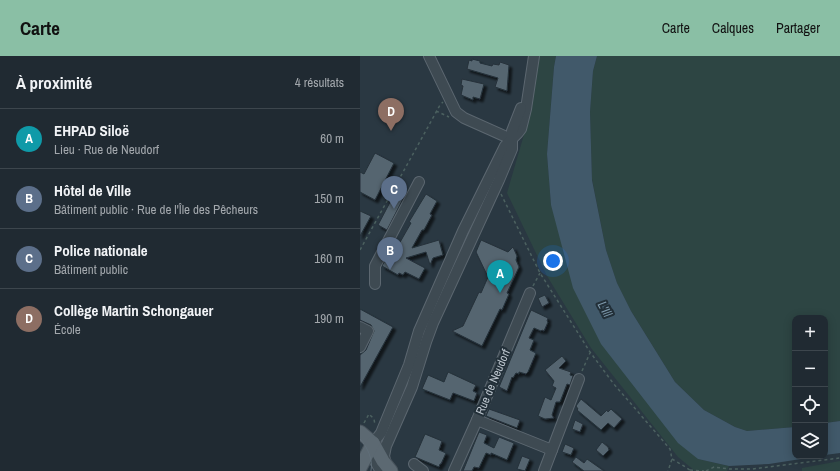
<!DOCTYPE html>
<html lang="fr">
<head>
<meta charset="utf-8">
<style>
  body { margin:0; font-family:"Archivo Narrow",sans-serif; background:#28323a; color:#f1f3f6 }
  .controls { position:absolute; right:12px; bottom:12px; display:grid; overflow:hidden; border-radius:8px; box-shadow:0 2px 10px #0003 }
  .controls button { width:36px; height:36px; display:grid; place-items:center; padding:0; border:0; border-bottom:1px solid #3d464d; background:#202a32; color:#f1f3f6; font:20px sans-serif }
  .you { position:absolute; left:193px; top:205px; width:14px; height:14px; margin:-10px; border:3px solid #fff; border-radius:50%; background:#1a73e8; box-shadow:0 0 0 6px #1a73e833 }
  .badge { display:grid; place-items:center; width:26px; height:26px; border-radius:50%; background:#8abfa5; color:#fff; font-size:13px; font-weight:700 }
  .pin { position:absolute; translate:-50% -33px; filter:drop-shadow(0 1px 2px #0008) }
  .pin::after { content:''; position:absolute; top:21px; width:14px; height:12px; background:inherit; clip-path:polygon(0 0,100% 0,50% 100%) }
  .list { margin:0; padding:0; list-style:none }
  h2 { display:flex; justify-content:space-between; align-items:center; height:52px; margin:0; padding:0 16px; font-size:17px }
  h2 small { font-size:13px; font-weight:400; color:#a2a7ac }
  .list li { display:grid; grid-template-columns:26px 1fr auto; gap:12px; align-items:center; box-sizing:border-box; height:60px; padding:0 16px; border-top:1px solid #3d464d }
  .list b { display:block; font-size:15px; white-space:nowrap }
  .list p { margin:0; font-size:13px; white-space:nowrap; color:#a2a7ac }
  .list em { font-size:13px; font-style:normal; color:#a2a7ac }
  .icon { flex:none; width:22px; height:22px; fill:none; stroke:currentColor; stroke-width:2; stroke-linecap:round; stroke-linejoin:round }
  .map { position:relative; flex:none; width:480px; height:415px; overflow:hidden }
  header { display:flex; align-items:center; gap:24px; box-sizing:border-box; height:56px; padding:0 20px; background:#8abfa5; color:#111 }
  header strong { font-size:19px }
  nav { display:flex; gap:22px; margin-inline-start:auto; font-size:14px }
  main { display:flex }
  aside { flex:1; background:#202a32 }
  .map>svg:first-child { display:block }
  .green { fill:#2d4543 }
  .water { fill:#41596a }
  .building { fill:#55656f; stroke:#25313a; filter:url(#shadow) }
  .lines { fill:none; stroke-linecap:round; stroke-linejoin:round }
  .minor-casing { stroke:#5c6770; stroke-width:12 }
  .major-casing { stroke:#48535c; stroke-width:15 }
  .path { stroke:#4c6160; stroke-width:1.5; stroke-dasharray:3 3; stroke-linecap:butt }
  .minor { stroke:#3e4a52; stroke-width:10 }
  .major { stroke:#5c6972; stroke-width:13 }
  .tram { stroke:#606e79; stroke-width:1 }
  .labels { text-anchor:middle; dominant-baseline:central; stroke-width:4; stroke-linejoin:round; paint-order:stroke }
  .street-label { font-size:12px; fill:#bbc4cc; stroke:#222f38 }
  .water-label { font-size:13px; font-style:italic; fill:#7e99ac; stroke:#222f38 }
</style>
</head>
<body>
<header>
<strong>Carte</strong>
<nav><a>Carte</a><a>Calques</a><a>Partager</a></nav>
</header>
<main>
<aside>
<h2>À proximité<small>4 résultats</small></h2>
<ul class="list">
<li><span class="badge" style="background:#0f9aa8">A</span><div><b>EHPAD Siloë</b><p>Lieu · Rue de Neudorf</p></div><em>60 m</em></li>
<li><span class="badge" style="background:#5c6f8a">B</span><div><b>Hôtel de Ville</b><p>Bâtiment public · Rue de l'Île des Pêcheurs</p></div><em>150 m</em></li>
<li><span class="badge" style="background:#5c6f8a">C</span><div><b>Police nationale</b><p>Bâtiment public</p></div><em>160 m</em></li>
<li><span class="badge" style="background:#8d6e63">D</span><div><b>Collège Martin Schongauer</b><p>École</p></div><em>190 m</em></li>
</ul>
</aside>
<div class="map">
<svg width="480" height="415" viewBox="0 0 480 415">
  <defs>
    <filter id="shadow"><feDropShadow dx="3" dy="3" stdDeviation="1" flood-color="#0009"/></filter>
  </defs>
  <rect width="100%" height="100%" fill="#2a3842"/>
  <g class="green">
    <path d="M179 0H196L194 11 187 98 191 149 338 403 369 410 367 415H335L318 401 231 292 187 220 147 137 172 51Z"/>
    <path d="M237 0H480V365L465 367V262H435V371L387 375 375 371 344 354 315 326 271 255 257 227 246 194 232 123 230 56 233 15Z"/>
    <path d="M480 405V415H442V412Z"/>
  </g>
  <g class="water">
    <path d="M196 0H237L233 15 230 56 232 124 246 194 257 227 271 255 315 326 344 354 375 371 387 375 435 371V400H460L409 408 369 410 338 403 318 387 241 288 213 232 191 149 187 98 194 11Z"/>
    <path d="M480 365V397L465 399V367Z"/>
  </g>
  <g class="building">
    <path d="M112 3 120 5V7L132 10 133 8 139 9 140 6 149 9 147 35 135 31 138 22 107 13 109 4 112 5Z"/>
    <path d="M102 23 124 28 120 43 113 41V44L101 39 103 30 101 29Z"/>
    <path d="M15 97 34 107 15 144 0 136V116L4 118Z"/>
    <path d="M38 131 47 135 27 174 18 169Z"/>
    <path d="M66 138 77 145 70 158 72 159 64 174H62L52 192 79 184 83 199 73 202 70 209 66 196 46 202 65 212 59 223 45 216 43 219 39 217 38 219 22 210 31 193 35 195 51 167 49 166Z"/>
    <path d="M0 155 11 160 0 180Z"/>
    <path d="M121 184 148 196 153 191 157 200 156 204 159 211 147 237 149 238 142 254 140 253 122 290 92 275 103 270 119 236 121 237 128 221 116 196Z"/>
    <path d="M185 239 189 247 182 251 178 242Z"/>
    <path d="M0 253 33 271 0 331V299L6 294 14 275 11 269 0 264Z"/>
    <path d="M171 254 188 262 187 265 188 266 184 275 182 274 181 275 174 272 169 282 174 284 170 294 176 297 168 316 166 318 159 316V318L156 317 153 322 152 321 147 335 139 331Z"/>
    <path d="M202 300 206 305 199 312 211 316 210 319 213 320 210 329 207 328 200 346H196L192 359 194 362 185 363 178 360 185 341 191 344 196 332 192 330 194 325 185 314Z"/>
    <path d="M88 316 116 329 113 335 117 337 114 345 93 337 90 344 62 333 68 319 84 326Z"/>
    <path d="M221 343 241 360 247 354 248 356 251 353 262 363 254 372 248 367 241 374 217 354 218 353 216 350Z"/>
    <path d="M129 353 160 364 157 372 126 360Z"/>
    <path d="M215 364 223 368 220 376 212 373Z"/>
    <path d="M119 376 127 379 124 387 134 392 139 381 154 387 147 404 131 397V399L126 397 119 412 114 411 112 415H103Z"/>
    <path d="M65 378 82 385 79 394 86 397 81 408H80L79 411 55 401Z"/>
    <path d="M242 386 248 391 249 394 243 400 236 394Z"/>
    <path d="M205 388 214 392 211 399 202 396Z"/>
    <path d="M162 400 170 403 165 415 157 413Z"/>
    <path d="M216 401 224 407 227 403 244 415H224L212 406Z"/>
  </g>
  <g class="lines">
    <g class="minor-casing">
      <g id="minor">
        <path d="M69 0 96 56 104 62 151 83"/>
        <path d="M15 228V210L59 126"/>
        <path d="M0 271 8 275 0 291"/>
        <path d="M117 364 192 394"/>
        <path d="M13 387 21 377 49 309 59 275 103 175 145 90 158 77 161 73 166 53 174 0"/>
        <path d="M15 391V405L20 414"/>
        <path d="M26 408 24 400 26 390 52 331 66 286 73 267 139 124 152 93V75L161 52"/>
        <path d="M54 408 63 415"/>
        <path d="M94 415 117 364 170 237"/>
        <path d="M184 415 219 323"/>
      </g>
    </g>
    <g class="major-casing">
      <g id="major">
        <path d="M0 376 13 387 23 405 31 415"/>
        <path d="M0 412 13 387"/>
      </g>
    </g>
    <g class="path">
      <path d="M76 55 89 61"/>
      <path d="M141 138 180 217 230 296 253 327 310 393 312 403 308 415"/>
      <path d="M0 194 74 60 80 49 83 46"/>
      <path d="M173 230 180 217"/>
      <path d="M222 315 230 297"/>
      <path d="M4 367 9 358 14 363 15 369"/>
      <path d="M312 403 324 410 331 415"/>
      <path d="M330 414 344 415"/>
      <path d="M346 415 354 411 369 413H392L480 402"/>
    </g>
    <use href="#minor" class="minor"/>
    <use href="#major" class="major"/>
    <path class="tram" d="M0 383C8 392 13 403 11 415"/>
  </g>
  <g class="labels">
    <g class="street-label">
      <text transform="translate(133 326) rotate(-67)">Rue de Neudorf</text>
    </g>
    <g class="water-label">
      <text transform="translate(245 253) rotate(62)">L'Ill</text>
    </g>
  </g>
</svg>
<div class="controls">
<button>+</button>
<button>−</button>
<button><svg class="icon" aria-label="locate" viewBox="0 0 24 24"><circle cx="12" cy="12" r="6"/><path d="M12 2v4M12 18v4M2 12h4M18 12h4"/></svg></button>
<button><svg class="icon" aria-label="layers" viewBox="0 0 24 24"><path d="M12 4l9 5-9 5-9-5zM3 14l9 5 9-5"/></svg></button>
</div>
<div class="you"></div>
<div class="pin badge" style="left:140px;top:237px;background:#0f9aa8">A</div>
<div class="pin badge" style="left:30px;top:214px;background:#5c6f8a">B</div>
<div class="pin badge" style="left:34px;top:153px;background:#5c6f8a">C</div>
<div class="pin badge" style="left:31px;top:75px;background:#8d6e63">D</div>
</div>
</main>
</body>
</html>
